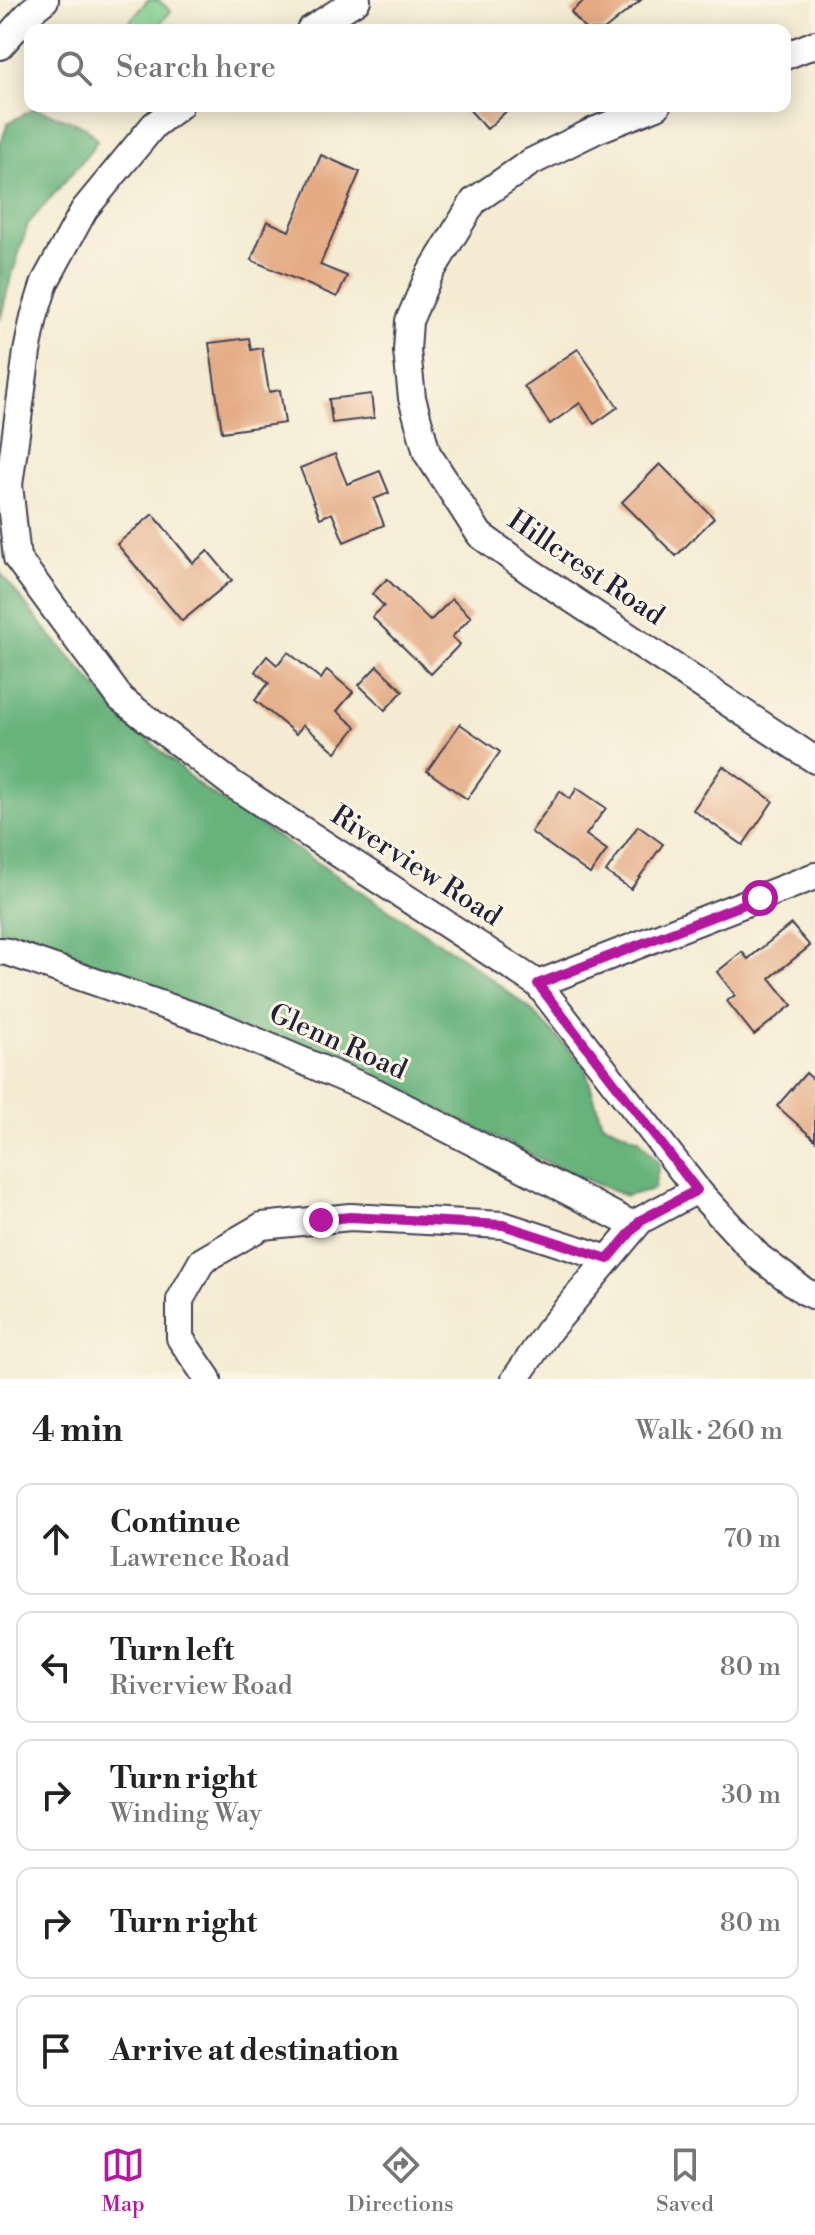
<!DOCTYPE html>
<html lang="en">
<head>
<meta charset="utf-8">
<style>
  body { margin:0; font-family:"Libre Bodoni",serif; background:#f2f2f2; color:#222 }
  .stop { position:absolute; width:24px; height:24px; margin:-18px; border:6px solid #b5179e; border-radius:50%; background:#fff }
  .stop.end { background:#b5179e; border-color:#fff; box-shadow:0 2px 8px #0008 }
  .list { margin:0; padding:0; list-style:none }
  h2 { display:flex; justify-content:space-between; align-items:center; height:104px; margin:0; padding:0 32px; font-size:34px }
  h2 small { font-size:26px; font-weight:400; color:#767676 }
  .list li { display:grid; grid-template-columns:52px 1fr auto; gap:24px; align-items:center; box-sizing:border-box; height:112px; margin:0 16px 16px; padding:0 16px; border:2px solid #e0e0e0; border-radius:16px }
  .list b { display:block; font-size:30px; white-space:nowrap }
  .list p { margin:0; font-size:26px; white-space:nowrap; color:#767676 }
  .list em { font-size:26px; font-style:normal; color:#767676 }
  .icon { flex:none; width:44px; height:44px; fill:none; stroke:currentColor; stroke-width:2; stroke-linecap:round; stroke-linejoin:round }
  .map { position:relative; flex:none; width:815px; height:1379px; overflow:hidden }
  .search { position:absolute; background:#fff; box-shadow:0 4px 20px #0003; left:24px; right:24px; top:24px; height:88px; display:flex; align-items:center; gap:20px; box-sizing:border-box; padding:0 28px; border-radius:16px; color:#767676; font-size:30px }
  .sheet { height:744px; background:#fff }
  nav { display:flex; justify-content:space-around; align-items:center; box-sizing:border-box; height:112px; border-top:2px solid #e0e0e0; background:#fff; font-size:22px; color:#767676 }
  nav a { display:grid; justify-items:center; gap:4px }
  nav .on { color:#b5179e }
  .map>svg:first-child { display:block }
  .green { fill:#81d191; stroke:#527a66; stroke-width:2 }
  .forest { fill:#68b37b; stroke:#456a5b; stroke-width:2 }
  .building { fill:#e4ab84 }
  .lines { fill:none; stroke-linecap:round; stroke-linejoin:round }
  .minor-casing { stroke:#424052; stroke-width:30 }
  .minor { stroke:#fff; stroke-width:26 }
  .route { stroke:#b5179e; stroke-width:10 }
  .labels { text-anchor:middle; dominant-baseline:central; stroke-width:6; stroke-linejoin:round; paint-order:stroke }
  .street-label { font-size:28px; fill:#22223b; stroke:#fcf5e5 }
</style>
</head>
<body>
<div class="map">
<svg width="815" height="1379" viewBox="0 0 815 1379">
  <rect width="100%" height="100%" fill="#fcf5e5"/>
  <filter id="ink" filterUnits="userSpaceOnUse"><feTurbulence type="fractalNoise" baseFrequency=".0125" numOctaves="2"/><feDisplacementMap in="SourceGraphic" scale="16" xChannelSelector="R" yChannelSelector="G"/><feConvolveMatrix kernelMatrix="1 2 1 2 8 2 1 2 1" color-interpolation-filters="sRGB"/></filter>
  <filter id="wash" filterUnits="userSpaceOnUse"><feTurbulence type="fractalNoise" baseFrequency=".006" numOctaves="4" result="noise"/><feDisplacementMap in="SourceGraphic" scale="32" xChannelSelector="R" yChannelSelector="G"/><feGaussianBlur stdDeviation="1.8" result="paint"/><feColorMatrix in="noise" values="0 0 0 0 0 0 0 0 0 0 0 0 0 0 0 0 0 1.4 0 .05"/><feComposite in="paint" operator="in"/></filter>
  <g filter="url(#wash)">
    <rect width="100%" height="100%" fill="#f4ebd2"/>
    <path class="green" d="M148 0H158L171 11 154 30H139L129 22Z"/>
    <g class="forest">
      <path d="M35 108 86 127 97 140 90 152 28 224 8 288 0 321V145L8 123Z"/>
      <path d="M0 572 46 630 122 716 201 787 466 960 529 1008 584 1065 602 1123 639 1139 659 1164 654 1189 626 1196 565 1171 431 1106 0 941Z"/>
    </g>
    <g id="blocks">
      <g class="building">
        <path d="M585 0H641L604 30H586L571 12Z"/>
        <path d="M466 106H512L487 129Z"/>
        <path d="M321 155 360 172 320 265 347 276 337 297 251 260 267 221 289 231Z"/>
        <path d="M249 338 251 350 262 348 269 392 280 390 285 423 222 432 209 343Z"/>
        <path d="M578 349 618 407 594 424 580 403 550 424 524 386Z"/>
        <path d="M371 394 374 418 332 423 329 399Z"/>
        <path d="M335 454 347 484 380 471 389 493 374 499 384 525 344 542 332 513 320 518 300 468Z"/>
        <path d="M660 464 714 518 676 556 622 502Z"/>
        <path d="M153 514 193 563 208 551 232 580 182 621 117 544Z"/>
        <path d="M387 579 430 621 452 599 471 617 452 637 460 644 431 674 372 617 384 606 372 594Z"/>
        <path d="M288 652 321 679 327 670 353 692 337 711 356 727 336 752 303 725 296 734 255 700 269 683 255 671 267 656 277 665Z"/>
        <path d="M377 666 403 691 385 710 359 685Z"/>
        <path d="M460 724 500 752 467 799 427 771Z"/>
        <path d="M723 766 773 801 743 845 693 810Z"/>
        <path d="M577 788 606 808 586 835 607 850 590 874 531 832 560 791 570 799Z"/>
        <path d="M638 826 663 844 631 889 606 872Z"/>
        <path d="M791 924 810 946 770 978 792 1005 754 1035 727 1001 735 995 717 972 742 952 748 959Z"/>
        <path d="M806 1073 815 1081V1140L777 1106Z"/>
      </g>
    </g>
  </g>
  <g filter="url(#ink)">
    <use href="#blocks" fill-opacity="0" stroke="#424052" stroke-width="2"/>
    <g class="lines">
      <g class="minor-casing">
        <g id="minor">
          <path d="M310 30 357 0"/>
          <path d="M0 46 31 11 45 0"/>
          <path d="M785 56 815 44"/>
          <path d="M179 106 154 125 84 210 45 282 34 317 27 352 9 485 17 558 121 699 232 784 538 984 697 1190 759 1257 804 1291 815 1296"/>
          <path d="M657 106 596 130 531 162 474 201 429 275 409 321 407 351 412 398 427 453 480 535 531 572 815 760"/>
          <path d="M0 951 8 952 209 1021 376 1092 635 1226"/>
          <path d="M538 984 815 876"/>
          <path d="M208 1379 180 1338V1300L202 1261 262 1226 350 1217 503 1225 608 1259"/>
          <path d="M515 1379 549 1330 641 1220 697 1190"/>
        </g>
      </g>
      <use href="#minor" class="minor"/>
    </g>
  </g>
  <g class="lines" filter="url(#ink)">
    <path class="route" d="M321 1220 350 1217 503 1225 608 1259 641 1220 697 1190 538 984 760 898"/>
  </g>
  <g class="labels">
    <g class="street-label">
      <text transform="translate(586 568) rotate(34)">Hillcrest Road</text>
      <text transform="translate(416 866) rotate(33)">Riverview Road</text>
      <text transform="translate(338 1042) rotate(24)">Glenn Road</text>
    </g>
  </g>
</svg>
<div class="stop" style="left:760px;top:898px"></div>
<div class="stop end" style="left:321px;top:1220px"></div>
<div class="search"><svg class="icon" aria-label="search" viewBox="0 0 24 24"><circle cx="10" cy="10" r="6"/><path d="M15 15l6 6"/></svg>Search here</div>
</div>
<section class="sheet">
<h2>4 min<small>Walk · 260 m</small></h2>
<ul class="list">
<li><svg class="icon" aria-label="ahead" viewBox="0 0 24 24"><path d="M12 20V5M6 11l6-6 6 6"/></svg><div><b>Continue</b><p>Lawrence Road</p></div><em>70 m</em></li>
<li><svg class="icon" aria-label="left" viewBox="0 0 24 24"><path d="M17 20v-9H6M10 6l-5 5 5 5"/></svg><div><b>Turn left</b><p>Riverview Road</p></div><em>80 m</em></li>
<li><svg class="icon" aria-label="right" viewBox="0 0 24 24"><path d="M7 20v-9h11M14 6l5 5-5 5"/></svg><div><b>Turn right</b><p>Winding Way</p></div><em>30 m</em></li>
<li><svg class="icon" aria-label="right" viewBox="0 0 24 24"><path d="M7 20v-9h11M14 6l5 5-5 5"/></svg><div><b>Turn right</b></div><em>80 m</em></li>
<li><svg class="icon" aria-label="arrive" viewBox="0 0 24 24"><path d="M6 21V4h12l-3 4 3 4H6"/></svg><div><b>Arrive at destination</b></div></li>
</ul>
</section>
<nav>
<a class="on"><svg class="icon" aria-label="map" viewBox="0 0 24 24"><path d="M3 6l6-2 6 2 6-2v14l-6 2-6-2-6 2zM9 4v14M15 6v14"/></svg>Map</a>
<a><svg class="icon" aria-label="directions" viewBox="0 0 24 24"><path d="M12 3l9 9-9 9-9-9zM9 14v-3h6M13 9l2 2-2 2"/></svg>Directions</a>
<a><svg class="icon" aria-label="saved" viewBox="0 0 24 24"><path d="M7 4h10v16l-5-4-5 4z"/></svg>Saved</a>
</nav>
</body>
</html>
